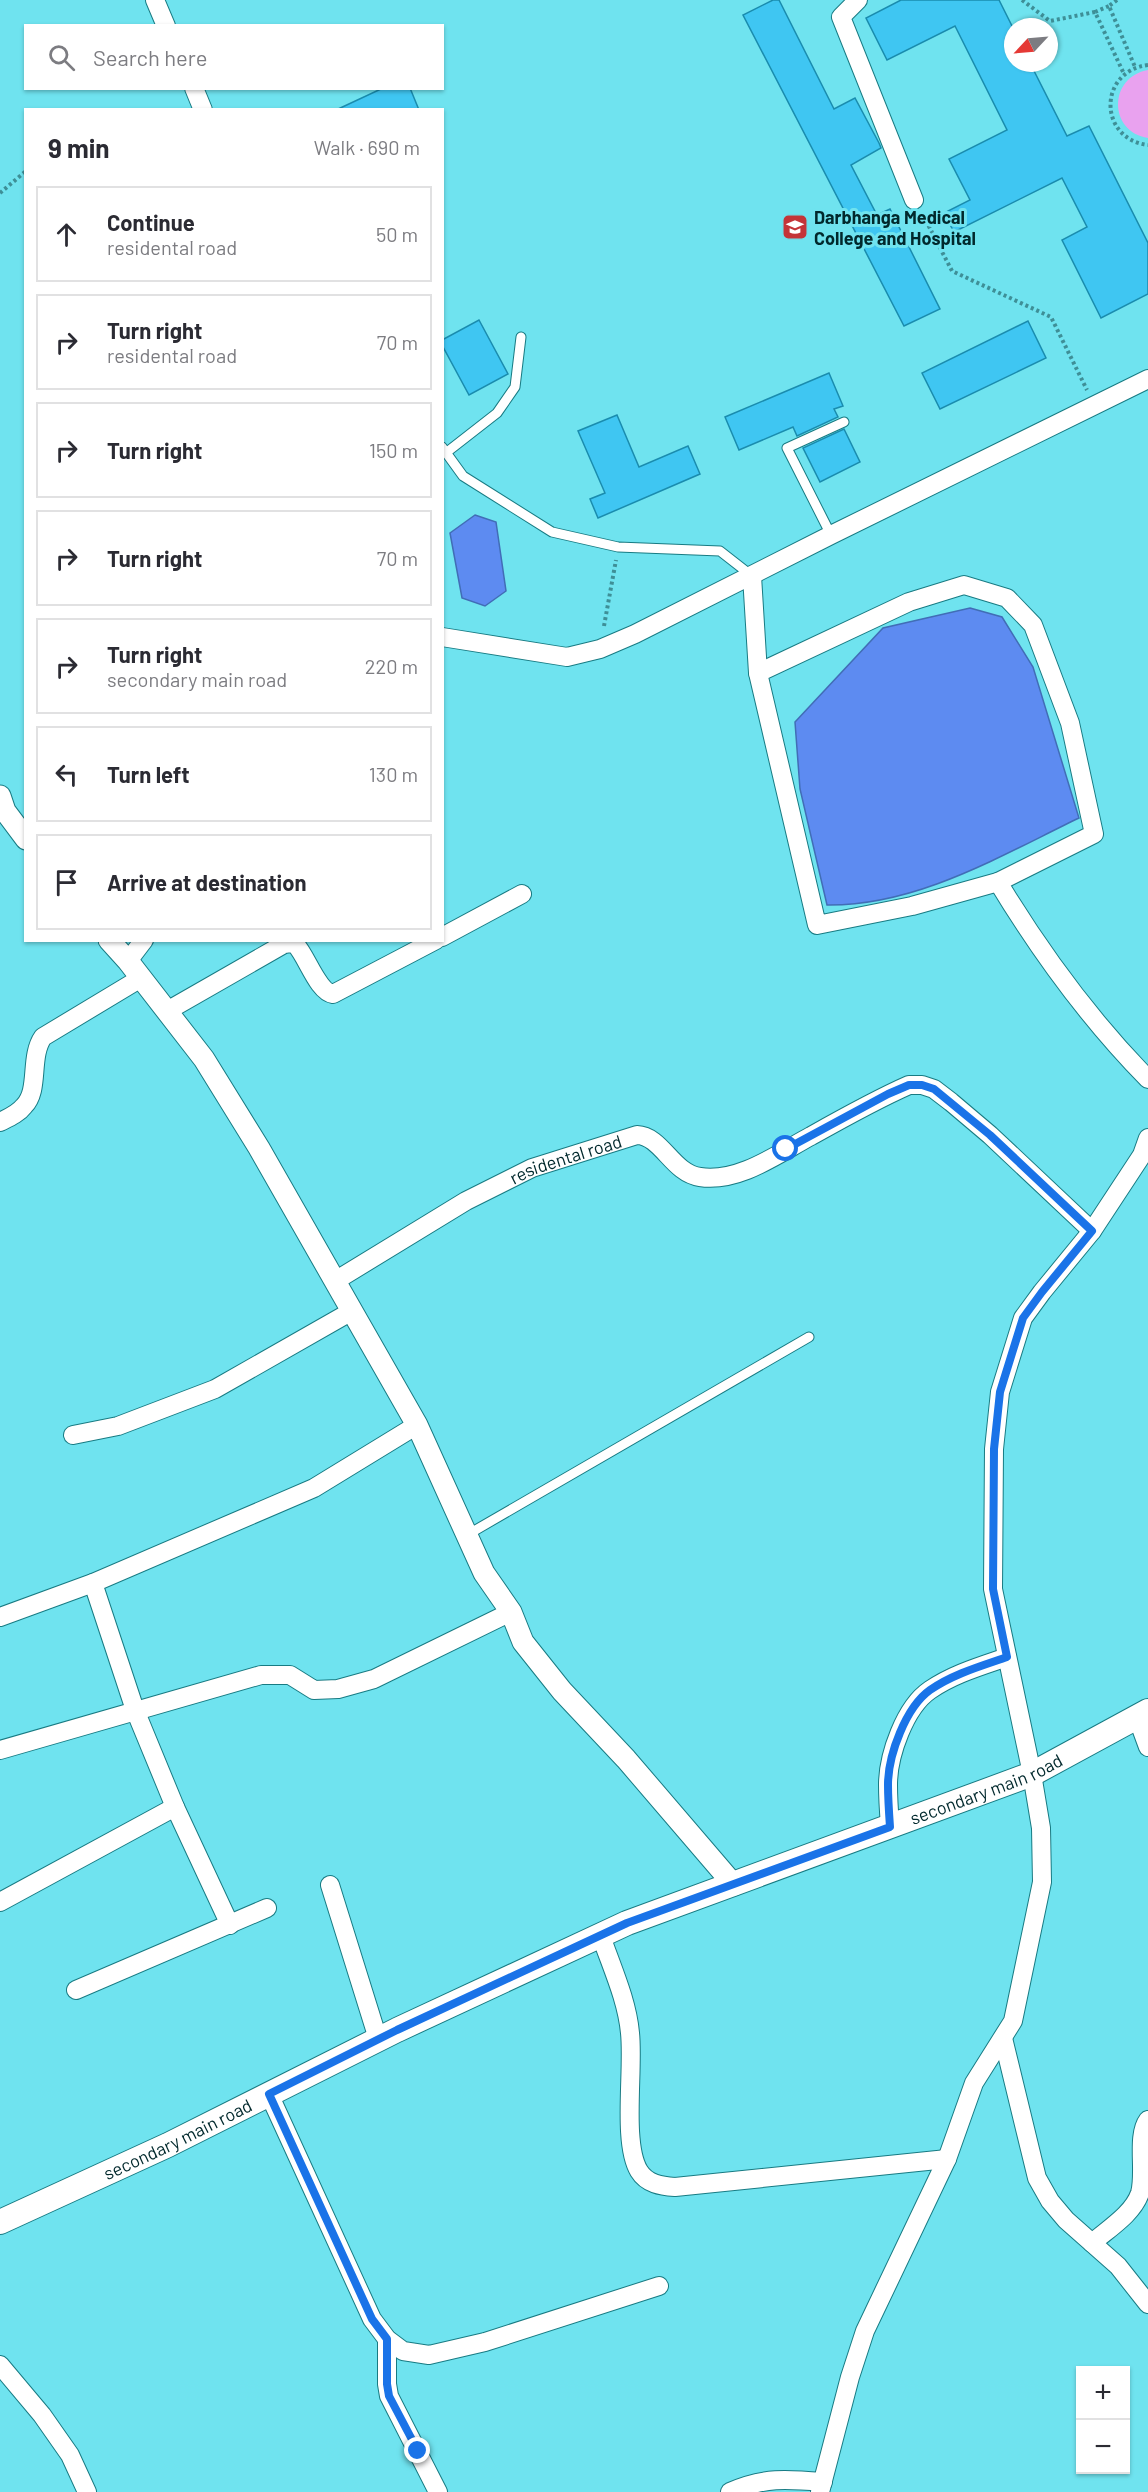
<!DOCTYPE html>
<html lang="en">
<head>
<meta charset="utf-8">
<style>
  body { margin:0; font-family:Barlow,sans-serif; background:#f2f2f3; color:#2b2b33 }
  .controls { position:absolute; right:18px; bottom:18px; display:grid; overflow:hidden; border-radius:0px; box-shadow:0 2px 4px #0004 }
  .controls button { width:54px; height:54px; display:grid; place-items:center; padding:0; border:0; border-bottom:2px solid #e1e1e2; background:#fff; color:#2b2b33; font:30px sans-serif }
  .compass { position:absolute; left:1004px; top:18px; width:54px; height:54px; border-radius:50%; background:#fff; box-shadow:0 2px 4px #0004; rotate:244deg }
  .stop { position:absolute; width:18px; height:18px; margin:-14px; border:4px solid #1a73e8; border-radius:50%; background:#fff }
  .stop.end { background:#1a73e8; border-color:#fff; box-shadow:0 2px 6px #0008 }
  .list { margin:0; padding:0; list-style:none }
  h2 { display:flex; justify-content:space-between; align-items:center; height:78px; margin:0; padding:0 24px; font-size:26px }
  h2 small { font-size:20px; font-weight:400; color:#7c7c81 }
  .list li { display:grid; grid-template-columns:39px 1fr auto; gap:18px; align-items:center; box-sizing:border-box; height:96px; margin:0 12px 12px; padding:0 12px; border:2px solid #e1e1e2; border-radius:0px }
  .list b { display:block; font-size:22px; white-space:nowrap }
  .list p { margin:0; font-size:20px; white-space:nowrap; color:#7c7c81 }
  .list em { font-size:20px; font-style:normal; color:#7c7c81 }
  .icon { flex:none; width:33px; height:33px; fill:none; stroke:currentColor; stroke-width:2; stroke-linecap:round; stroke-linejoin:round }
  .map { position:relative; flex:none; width:1148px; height:2492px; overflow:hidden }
  .search { position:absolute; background:#fff; box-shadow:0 2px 4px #0004; left:24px; top:24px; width:420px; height:66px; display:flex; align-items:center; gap:15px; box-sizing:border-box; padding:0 21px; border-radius:0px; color:#7c7c81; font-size:22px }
  .panel { position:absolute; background:#fff; box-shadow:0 2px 4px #0004; left:24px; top:108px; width:420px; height:834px; border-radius:0px }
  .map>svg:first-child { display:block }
  .green { fill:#e9a2ef }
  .water { fill:#5d8bf1; stroke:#416db6; stroke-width:1.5 }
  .building { fill:#3fc6f2; stroke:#1a8cae; stroke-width:1.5 }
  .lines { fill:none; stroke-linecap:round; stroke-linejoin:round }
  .service-casing { stroke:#187b83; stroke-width:11 }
  .minor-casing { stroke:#187b83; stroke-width:20 }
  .tertiary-casing { stroke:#187b83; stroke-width:23 }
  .secondary-casing { stroke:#187b83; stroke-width:26 }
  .path { stroke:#3e8f97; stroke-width:4; stroke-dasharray:3 3; stroke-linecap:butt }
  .service { stroke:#fff; stroke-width:9 }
  .minor { stroke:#fff; stroke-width:18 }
  .tertiary { stroke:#fff; stroke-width:21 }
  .secondary { stroke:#fff; stroke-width:24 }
  .route { stroke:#1a73e8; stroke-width:8 }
  .labels { text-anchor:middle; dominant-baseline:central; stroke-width:6; stroke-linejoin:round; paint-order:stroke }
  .poi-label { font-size:18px; font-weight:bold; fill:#01282c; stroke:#6fe3ef; text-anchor:start }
  .street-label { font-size:18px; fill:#01282c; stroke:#6fe3ef }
</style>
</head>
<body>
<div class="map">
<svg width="1148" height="2492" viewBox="0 0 1148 2492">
  <rect width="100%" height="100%" fill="#6fe3ef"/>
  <path class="green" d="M1148 70V138C1108 132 1108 77 1148 70Z"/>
  <g class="water">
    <path d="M475 515 496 522 506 591 485 606 462 598 450 533Z"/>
    <path d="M970 608 1002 617 1033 667 1079 818C1000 856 917 906 827 905L800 789 795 722 883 628Z"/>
  </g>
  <g class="building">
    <path d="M773 0H779L834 109 855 98 879 143 881 148 851 165 877 215 890 209 940 309 904 326 743 15Z"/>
    <path d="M901 0H999L1013 28V63H1030L1067 136 1089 126 1148 243V294L1101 318 1062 240 1087 227 1062 178 954 232 944 213 970 200 949 159 1007 130 955 26 887 60 866 18Z"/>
    <path d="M383 88H410L419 110H336Z"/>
    <path d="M479 320 508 374 469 395 442 345V340Z"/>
    <path d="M1028 321 1046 358 940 409 922 373Z"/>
    <path d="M829 373 843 406 834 409 838 417 797 436 793 427 739 450 725 417Z"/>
    <path d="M617 415 639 467 688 446 700 474 598 518 590 499 605 493 578 431Z"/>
    <path d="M844 429 860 462 820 482 803 448Z"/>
  </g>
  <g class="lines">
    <g class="service-casing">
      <g id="service">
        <path d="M442 447 463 476 552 532 618 547 720 551 752 576"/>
        <path d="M447 452 497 413 515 387 521 337"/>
        <path d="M831 535 787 448 844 422"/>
        <path d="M467 1535 809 1337"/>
      </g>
    </g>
    <g class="minor-casing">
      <g id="minor">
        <path d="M155 0 166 26"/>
        <path d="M858 0 841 17 914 200"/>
        <path d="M194 88 203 110"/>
        <path d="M752 576 758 673"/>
        <path d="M964 585 1007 598 1033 625 1070 723 1094 834 998 882 912 906 817 925 758 673 909 602Z"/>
        <path d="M442 637 567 657 600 649 635 634 831 535 1148 379"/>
        <path d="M998 882C1041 953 1089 1019 1148 1079"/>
        <path d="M442 937 522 894"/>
        <path d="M128 961 144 940"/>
        <path d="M167 1011 284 944 291 943 296 945C307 957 318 992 333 994L436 940"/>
        <path d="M0 1122C8 1118 18 1114 24 1106 40 1090 29 1057 43 1037L141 978"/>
        <path id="s1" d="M335 1281 466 1201 532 1168 637 1135C662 1136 672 1173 700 1177 739 1183 779 1153 811 1136 843 1118 875 1100 909 1085H922L934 1089 951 1102 990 1135 1092 1231"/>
        <path d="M73 1435 118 1426 215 1389 352 1311"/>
        <path d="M93 1583 135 1710 175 1807 230 1925"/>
        <path d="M0 1617 93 1583 314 1488 417 1425"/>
        <path d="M1137 1717 1148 1747"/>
        <path d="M0 1750 261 1675H290L314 1690 338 1689 374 1679 511 1612"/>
        <path d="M890 1826C889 1813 888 1799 888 1785 888 1755 905 1707 930 1690 953 1674 981 1666 1007 1657"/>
        <path d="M330 1885 378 2039"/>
        <path d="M0 1902 175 1807"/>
        <path d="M601 1936C612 1968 627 2000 630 2033 634 2069 622 2143 639 2171 647 2184 661 2186 675 2187L947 2159"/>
        <path d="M76 1990 267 1908"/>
        <path d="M1003 2038 1037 2178 1050 2201 1066 2220 1118 2266 1148 2304"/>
        <path d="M269 2094 372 2319 387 2339 403 2351 429 2355 485 2342 659 2286"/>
        <path d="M1092 2243C1108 2229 1133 2214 1140 2193 1146 2172 1136 2136 1148 2120"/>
        <path d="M387 2339V2384L389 2396 438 2492"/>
        <path d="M0 2365 42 2415 70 2455 87 2492"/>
        <path d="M730 2492C764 2477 787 2479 823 2482"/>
        <path d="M820 2492 850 2377 865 2331 947 2159 974 2083 1013 2021 1042 1882 1041 1828 1032 1774 993 1589 994 1449 1000 1392 1023 1318 1042 1292 1092 1231 1142 1155 1148 1138"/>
      </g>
    </g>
    <g class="tertiary-casing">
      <g id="tertiary">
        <path d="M0 796 5 811 26 839"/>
        <path d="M109 940 128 961 204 1059 259 1148 417 1425 484 1573 511 1612 523 1642 562 1691 626 1759 734 1885"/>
      </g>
    </g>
    <g class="secondary-casing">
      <g id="secondary">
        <path id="s2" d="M0 2222 168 2145 397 2030 627 1923 1032 1774 1148 1711"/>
      </g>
    </g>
    <g class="path">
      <path d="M1022 0 1050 21 1095 12 1124 74"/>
      <path d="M1117 0 1109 6 1135 67"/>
      <path d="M1095 12 1109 6"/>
      <path d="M1148 65C1098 71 1098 139 1148 145"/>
      <path d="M0 193 26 171"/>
      <path d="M923 215 952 271 1051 317 1087 390"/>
      <path d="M604 626 616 560"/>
    </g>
    <use href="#service" class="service"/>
    <use href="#minor" class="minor"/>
    <use href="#tertiary" class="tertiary"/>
    <use href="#secondary" class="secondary"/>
  </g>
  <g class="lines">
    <path class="route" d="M418 2451 389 2396 387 2384V2339L372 2319 269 2094 397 2030 627 1923 890 1827C889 1813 888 1799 888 1785 888 1755 906 1707 930 1690 953 1674 981 1666 1007 1657L993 1589 994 1449 1000 1392 1023 1318 1042 1292 1092 1231 990 1135 934 1089 922 1085H909L888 1094 786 1149"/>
  </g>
  <defs>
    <g id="university-square" transform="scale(1.35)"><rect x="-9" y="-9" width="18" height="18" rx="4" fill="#c43438" stroke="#6fe3ef"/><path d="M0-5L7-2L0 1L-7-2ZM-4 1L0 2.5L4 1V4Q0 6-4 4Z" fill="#fff"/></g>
  </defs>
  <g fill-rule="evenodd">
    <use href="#university-square" x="795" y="227"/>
  </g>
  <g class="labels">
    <g class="poi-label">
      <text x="814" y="217">Darbhanga Medical<tspan x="814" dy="21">College and Hospital</tspan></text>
    </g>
    <g class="street-label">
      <text stroke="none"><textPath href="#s1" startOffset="262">residental road</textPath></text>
      <text stroke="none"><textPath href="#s2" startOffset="1078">secondary main road</textPath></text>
      <text stroke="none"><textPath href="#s2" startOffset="196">secondary main road</textPath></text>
    </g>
  </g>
</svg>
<div class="controls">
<button>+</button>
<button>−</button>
</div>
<svg class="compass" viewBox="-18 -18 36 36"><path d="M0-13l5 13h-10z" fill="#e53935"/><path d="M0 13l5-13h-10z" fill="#7c7c81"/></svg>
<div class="stop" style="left:786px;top:1149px"></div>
<div class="stop end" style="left:418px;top:2451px"></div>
<div class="search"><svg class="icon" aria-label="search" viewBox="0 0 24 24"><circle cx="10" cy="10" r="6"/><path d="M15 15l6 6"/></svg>Search here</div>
<section class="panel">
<h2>9 min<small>Walk · 690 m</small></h2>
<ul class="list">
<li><svg class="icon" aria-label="ahead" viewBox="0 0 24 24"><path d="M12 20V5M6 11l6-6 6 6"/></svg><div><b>Continue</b><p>residental road</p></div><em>50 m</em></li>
<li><svg class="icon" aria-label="right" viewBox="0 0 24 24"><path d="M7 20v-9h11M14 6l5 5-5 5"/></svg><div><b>Turn right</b><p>residental road</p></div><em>70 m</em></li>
<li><svg class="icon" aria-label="right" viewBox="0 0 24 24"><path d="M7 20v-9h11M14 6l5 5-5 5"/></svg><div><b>Turn right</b></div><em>150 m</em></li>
<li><svg class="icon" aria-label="right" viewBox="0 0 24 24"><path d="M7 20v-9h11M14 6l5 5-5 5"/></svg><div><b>Turn right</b></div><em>70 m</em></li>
<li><svg class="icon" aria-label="right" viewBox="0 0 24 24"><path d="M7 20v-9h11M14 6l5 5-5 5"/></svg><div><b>Turn right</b><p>secondary main road</p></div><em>220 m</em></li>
<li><svg class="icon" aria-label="left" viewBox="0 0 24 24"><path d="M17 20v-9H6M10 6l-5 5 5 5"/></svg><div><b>Turn left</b></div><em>130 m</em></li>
<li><svg class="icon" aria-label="arrive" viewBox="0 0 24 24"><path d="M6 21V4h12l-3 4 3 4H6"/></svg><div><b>Arrive at destination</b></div></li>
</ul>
</section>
</div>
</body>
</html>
